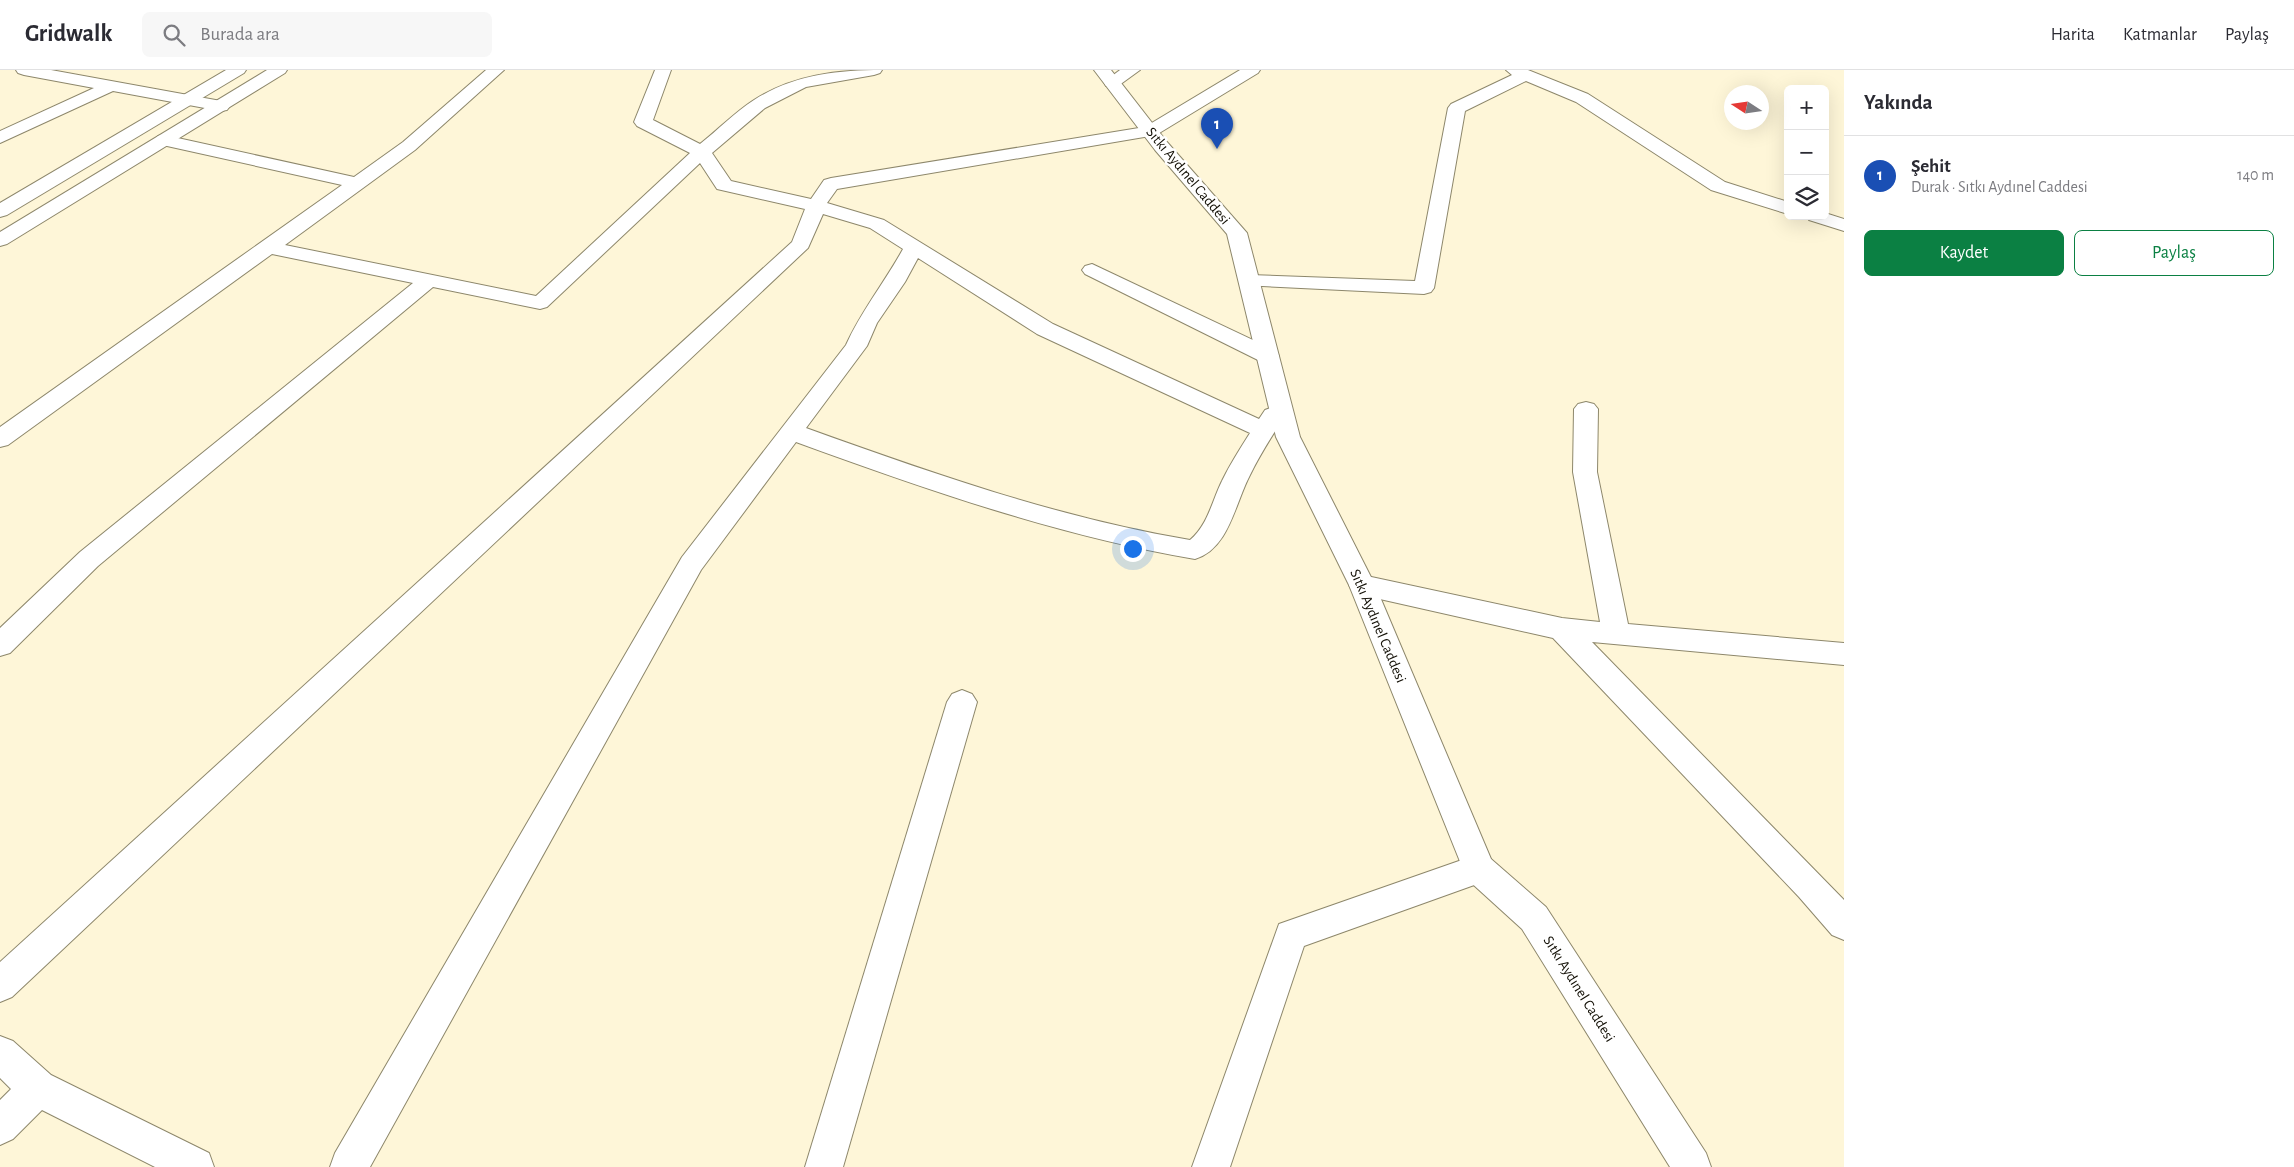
<!DOCTYPE html>
<html lang="tr">
<head>
<meta charset="utf-8">
<style>
  body { margin:0; font-family:"Alegreya Sans",sans-serif; background:#f7f7f7; color:#2b2b33 }
  .controls { position:absolute; right:15px; top:15px; display:grid; overflow:hidden; border-radius:8px; box-shadow:0 5px 20px #0002 }
  .controls button { width:45px; height:45px; display:grid; place-items:center; padding:0; border:0; border-bottom:1px solid #e1e1e2; background:#fff; color:#2b2b33; font:25px sans-serif }
  .compass { position:absolute; left:1724px; top:15px; width:45px; height:45px; border-radius:50%; background:#fff; box-shadow:0 5px 20px #0002; rotate:282deg }
  .you { position:absolute; left:1132px; top:478px; width:18px; height:18px; margin:-12px; border:4px solid #fff; border-radius:50%; background:#1a73e8; box-shadow:0 0 0 8px #1a73e833 }
  .badge { display:grid; place-items:center; width:32px; height:32px; border-radius:50%; background:#0b8043; color:#fff; font-size:16px; font-weight:700 }
  .pin { position:absolute; translate:-50% -41px; filter:drop-shadow(0 1px 2px #0008) }
  .pin::after { content:''; position:absolute; top:26px; width:18px; height:15px; background:inherit; clip-path:polygon(0 0,100% 0,50% 100%) }
  .list { margin:0; padding:0; list-style:none }
  h2 { display:flex; justify-content:space-between; align-items:center; height:65px; margin:0; padding:0 20px; font-size:21px }
  h2 small { font-size:16px; font-weight:400; color:#7c7c81 }
  .list li { display:grid; grid-template-columns:32px 1fr auto; gap:15px; align-items:center; box-sizing:border-box; height:80px; padding:0 20px; border-top:1px solid #e1e1e2 }
  .list b { display:block; font-size:19px; white-space:nowrap }
  .list p { margin:0; font-size:16px; white-space:nowrap; color:#7c7c81 }
  .list em { font-size:16px; font-style:normal; color:#7c7c81 }
  .actions { display:flex; gap:10px; padding:15px 20px }
  .actions a { flex:1; padding:11px 0; border:1px solid #0b8043; border-radius:8px; text-align:center; font-size:18px; color:#0b8043 }
  .actions .main { background:#0b8043; color:#fff }
  .icon { flex:none; width:28px; height:28px; fill:none; stroke:currentColor; stroke-width:2; stroke-linecap:round; stroke-linejoin:round }
  .map { position:relative; flex:none; width:1844px; height:1097px; overflow:hidden }
  header { display:flex; align-items:center; gap:30px; box-sizing:border-box; height:70px; padding:0 25px; background:#fff; border-bottom:1px solid #e1e1e2 }
  header strong { font-size:24px }
  nav { display:flex; gap:28px; margin-inline-start:auto; font-size:18px }
  .search { width:350px; height:45px; background:#f7f7f7; display:flex; align-items:center; gap:12px; box-sizing:border-box; padding:0 18px; border-radius:8px; color:#7c7c81; font-size:19px }
  main { display:flex }
  aside { flex:1; background:#fff }
  .map>svg:first-child { display:block }
  .lines { fill:none; stroke-linecap:round; stroke-linejoin:round }
  .minor-casing { stroke:#8d876b; stroke-width:2 }
  .tertiary-casing { stroke:#8d876b; stroke-width:2 }
  .minor { fill:#fff; fill-rule:evenodd }
  .tertiary { fill:#fff; fill-rule:evenodd }
  .labels { text-anchor:middle; dominant-baseline:central; stroke-width:5; stroke-linejoin:round; paint-order:stroke }
  .street-label { font-size:15px; fill:#120f05; stroke:#fff }
</style>
</head>
<body>
<header>
<strong>Gridwalk</strong>
<div class="search"><svg class="icon" aria-label="search" viewBox="0 0 24 24"><circle cx="10" cy="10" r="6"/><path d="M15 15l6 6"/></svg>Burada ara</div>
<nav><a>Harita</a><a>Katmanlar</a><a>Paylaş</a></nav>
</header>
<main>
<div class="map">
<svg width="1844" height="1097" viewBox="0 0 1844 1097">
  <rect width="100%" height="100%" fill="#fef6d8"/>
  <g class="lines">
    <g class="minor-casing">
      <g id="minor">
        <path d="M16 0H51L221 31 227 32 230 36 227 40 221 41 113 21 0 73V61L94 18 24 5 18 3Z"/>
        <path d="M486 0H504L415 80 285 175 536 226 690 83 637 56 634 52 655 0H671L653 50 700 74C718 60 735 42 754 30 793 5 836 0 882 0L880 3 874 5 806 17 765 38 712 83 731 111 811 129 824 110 831 108 1145 57 1240 0H1260L1258 3 1156 65 837 119 827 133 884 150 1053 254 1259 349 1265 340 1273 337 1281 340 1285 345C1273 365 1260 384 1250 405 1235 433 1229 479 1195 489 1059 466 925 419 796 372L701 500 370 1097H330L335 1083 682 487 846 275C861 241 885 212 903 179L870 158 823 144 808 178 12 927 0 932V892L792 172 805 139 717 119 700 93 547 237 540 239 433 217 98 496 10 583 0 586V558L80 482 413 213 272 184 8 375 0 377V357L342 115 158 74 155 70 158 66 164 65 354 107 403 72ZM918 188 1037 264 1250 363C1240 379 1230 394 1222 411 1212 431 1208 455 1190 470 1059 448 931 403 806 358L867 276 877 253 905 212Z"/>
        <path d="M1120 0H1140L1118 16H1106L1104 12Z"/>
        <path d="M1506 0H1528L1588 24 1725 112 1788 132V144L1711 120 1576 32 1526 11 1465 41 1434 218 1431 222 1424 224 1242 215 1239 211 1242 207 1249 205 1415 211 1448 38 1451 34 1512 5Z"/>
        <path d="M1825 143 1844 149V161L1809 150 1806 146H1825Z"/>
        <path d="M1092 194 1276 281 1279 286 1276 291 1268 293 1260 291 1085 204 1082 200 1085 196Z"/>
        <path d="M1586 332 1594 334 1598 339 1597 402 1628 554 1844 573V595L1592 572 1844 830V870L1832 865 1799 827 1553 568 1362 525 1353 522 1349 515 1353 508 1362 505 1562 548 1600 552 1573 402 1574 339 1578 334Z"/>
        <path d="M962 620 972 624 977 632 843 1097H805L947 632 952 624Z"/>
        <path d="M1479 784 1491 789 1495 799 1491 809 1304 876 1230 1097H1192L1279 854Z"/>
        <path d="M0 966 13 971 51 1005 209 1083 214 1097H155L42 1040 13 1069 0 1075V1030L11 1019 0 1008Z"/>
      </g>
    </g>
    <g class="tertiary-casing">
      <g id="tertiary">
        <path d="M226 0H246L244 3 7 145 0 147V133Z"/>
        <path d="M267 0H287L285 3 7 174 0 176V162Z"/>
        <path d="M1094 0H1111L1167 72 1247 163 1300 367 1375 515 1491 789 1546 837 1706 1083 1711 1097H1670L1522 859 1467 809 1349 515 1276 367 1227 164 1155 80Z"/>
      </g>
    </g>
    <use href="#minor" class="minor"/>
    <use href="#tertiary" class="tertiary"/>
  </g>
  <g class="labels">
    <g class="street-label">
      <text transform="translate(1188 106) rotate(50)">Sıtkı Aydınel Caddesi</text>
      <text transform="translate(1378 556) rotate(67)">Sıtkı Aydınel Caddesi</text>
      <text transform="translate(1579 919) rotate(58)">Sıtkı Aydınel Caddesi</text>
    </g>
  </g>
</svg>
<div class="controls">
<button>+</button>
<button>−</button>
<button><svg class="icon" aria-label="layers" viewBox="0 0 24 24"><path d="M12 4l9 5-9 5-9-5zM3 14l9 5 9-5"/></svg></button>
</div>
<svg class="compass" viewBox="-18 -18 36 36"><path d="M0-13l5 13h-10z" fill="#e53935"/><path d="M0 13l5-13h-10z" fill="#7c7c81"/></svg>
<div class="you"></div>
<div class="pin badge" style="left:1217px;top:79px;background:#1a4fb4">1</div>
</div>
<aside>
<h2>Yakında<small></small></h2>
<ul class="list">
<li><span class="badge" style="background:#1a4fb4">1</span><div><b>Şehit</b><p>Durak · Sıtkı Aydınel Caddesi</p></div><em>140 m</em></li>
</ul>
<div class="actions"><a class="main">Kaydet</a><a>Paylaş</a></div>
</aside>
</main>
</body>
</html>
